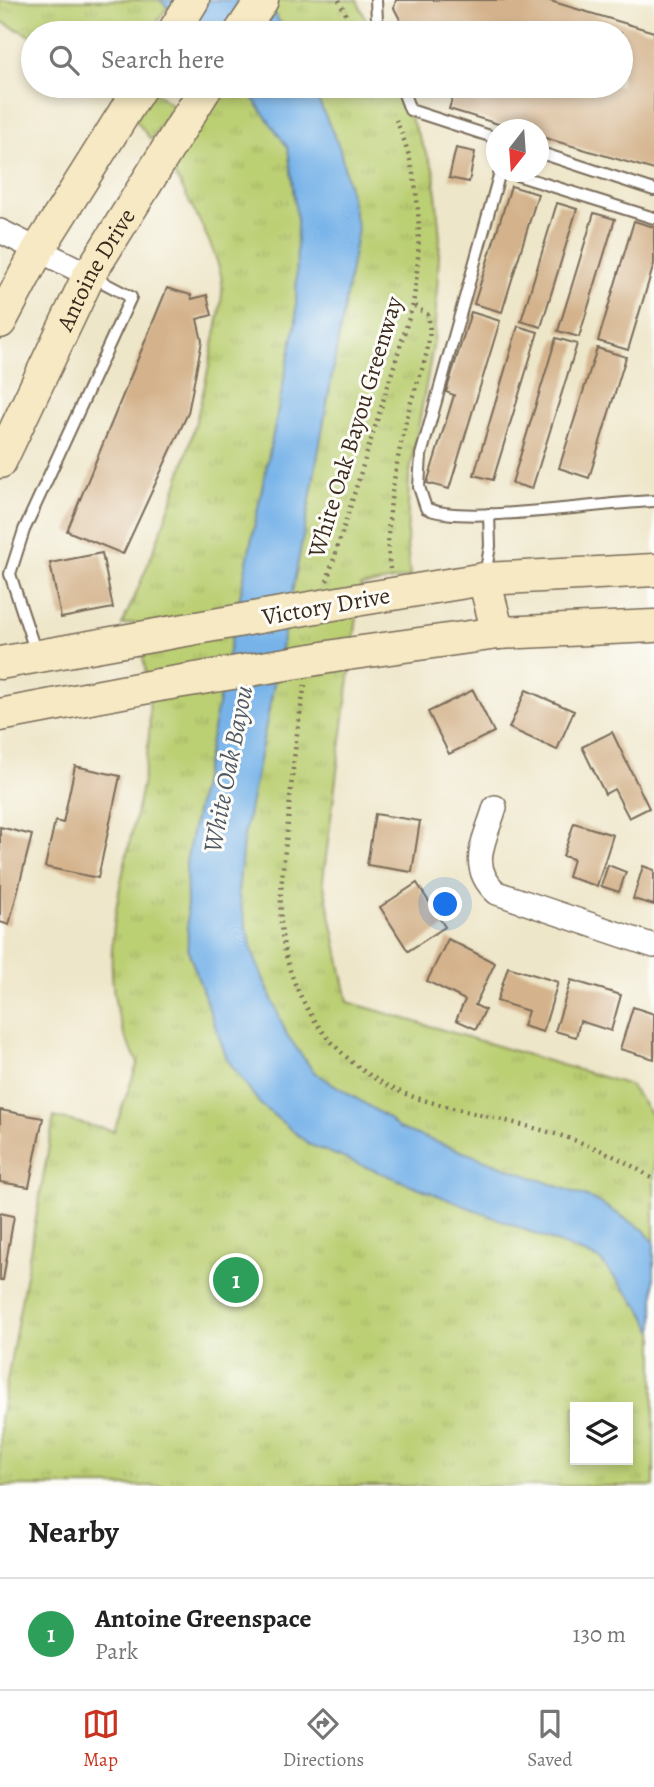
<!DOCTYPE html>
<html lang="en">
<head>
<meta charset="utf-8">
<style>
  body { margin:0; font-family:Alegreya,serif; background:#f6f6f6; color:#222 }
  .controls { position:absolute; right:21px; bottom:21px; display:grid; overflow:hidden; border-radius:0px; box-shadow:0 4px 10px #0003 }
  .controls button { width:63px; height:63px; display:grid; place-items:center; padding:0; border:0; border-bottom:2px solid #e0e0e0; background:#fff; color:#222; font:35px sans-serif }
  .compass { position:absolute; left:486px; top:119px; width:63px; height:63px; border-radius:50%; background:#fff; box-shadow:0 4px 10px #0003; rotate:197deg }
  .you { position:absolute; left:446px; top:905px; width:24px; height:24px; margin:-18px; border:5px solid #fff; border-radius:50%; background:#1a73e8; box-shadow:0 0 0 10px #1a73e833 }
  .badge { display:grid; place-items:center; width:46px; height:46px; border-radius:50%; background:#c8321e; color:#fff; font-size:23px; font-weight:700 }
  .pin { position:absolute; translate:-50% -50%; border:4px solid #fff; box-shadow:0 2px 7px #0006 }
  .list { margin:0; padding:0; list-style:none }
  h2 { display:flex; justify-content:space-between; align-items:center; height:91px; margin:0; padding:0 28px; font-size:30px }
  h2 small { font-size:23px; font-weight:400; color:#767676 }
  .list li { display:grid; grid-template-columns:46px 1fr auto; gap:21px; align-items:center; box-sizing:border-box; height:112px; padding:0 28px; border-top:2px solid #e0e0e0 }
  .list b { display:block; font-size:26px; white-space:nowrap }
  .list p { margin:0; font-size:23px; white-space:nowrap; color:#767676 }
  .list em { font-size:23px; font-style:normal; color:#767676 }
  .icon { flex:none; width:38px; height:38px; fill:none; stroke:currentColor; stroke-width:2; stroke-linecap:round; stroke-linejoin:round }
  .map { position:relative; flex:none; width:654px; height:1486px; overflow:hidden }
  .search { position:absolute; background:#fff; box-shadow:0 4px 10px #0003; left:21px; right:21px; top:21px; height:77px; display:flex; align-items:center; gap:18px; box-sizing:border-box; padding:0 24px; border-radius:38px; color:#767676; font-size:26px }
  .sheet { height:203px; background:#fff }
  nav { display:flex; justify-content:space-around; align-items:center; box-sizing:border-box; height:98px; border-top:2px solid #e0e0e0; background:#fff; font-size:19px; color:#767676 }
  nav a { display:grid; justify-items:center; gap:4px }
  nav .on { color:#c8321e }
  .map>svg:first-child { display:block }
  .park { fill:url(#park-tufts); stroke:#7b7c48; stroke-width:2; fill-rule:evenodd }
  .water { fill:#77b3e9; stroke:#596e84; stroke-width:2 }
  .building { fill:#d4b38c }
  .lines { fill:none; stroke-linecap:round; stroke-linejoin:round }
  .lane-casing { stroke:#7a6c5a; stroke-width:14 }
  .street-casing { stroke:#7a6c5a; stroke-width:26 }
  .secondary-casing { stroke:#7a6c5a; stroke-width:35 }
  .path { stroke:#7a6c5a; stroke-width:4.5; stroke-dasharray:2 5; stroke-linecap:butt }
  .lane { stroke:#fff; stroke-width:10 }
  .street { stroke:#fff; stroke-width:23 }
  .secondary { stroke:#f6e9c3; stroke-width:32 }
  .secondary-bridge-casing { stroke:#7a6c5a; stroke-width:35; stroke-linecap:butt }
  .secondary-bridge { stroke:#f6e9c3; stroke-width:32 }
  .labels { text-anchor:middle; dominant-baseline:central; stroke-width:6; stroke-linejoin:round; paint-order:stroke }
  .street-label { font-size:24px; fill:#3b2a1e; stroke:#fdfcf7 }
  .water-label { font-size:26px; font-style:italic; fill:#505a65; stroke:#fdfcf7 }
</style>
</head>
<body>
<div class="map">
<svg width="654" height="1486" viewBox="0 0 654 1486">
  <defs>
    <pattern id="park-tufts" width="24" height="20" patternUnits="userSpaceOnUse" patternTransform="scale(1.75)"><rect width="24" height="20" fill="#bbcf73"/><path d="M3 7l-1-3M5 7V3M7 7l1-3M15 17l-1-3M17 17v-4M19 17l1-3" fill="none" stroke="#a2b263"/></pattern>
  </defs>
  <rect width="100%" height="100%" fill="#fdfcf7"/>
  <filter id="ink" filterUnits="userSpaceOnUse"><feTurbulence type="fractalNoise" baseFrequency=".0143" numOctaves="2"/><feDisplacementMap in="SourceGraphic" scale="14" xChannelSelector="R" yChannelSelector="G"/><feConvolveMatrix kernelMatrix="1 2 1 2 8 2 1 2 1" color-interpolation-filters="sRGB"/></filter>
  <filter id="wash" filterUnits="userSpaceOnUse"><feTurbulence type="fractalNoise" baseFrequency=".00686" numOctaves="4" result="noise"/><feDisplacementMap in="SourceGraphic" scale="28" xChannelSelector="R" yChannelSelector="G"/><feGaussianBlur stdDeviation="1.57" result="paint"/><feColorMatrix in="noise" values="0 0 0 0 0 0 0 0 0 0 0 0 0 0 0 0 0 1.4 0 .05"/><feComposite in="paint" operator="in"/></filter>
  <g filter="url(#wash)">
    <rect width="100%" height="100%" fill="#eee6c9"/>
    <g class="park">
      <path d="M0 0H172L150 33H33V37L0 21Z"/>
      <path d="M275 0H357L372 33H253Z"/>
      <path d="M220 86H396L434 170 440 238 434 342 409 477 407 544 410 577 361 586 323 880 348 1002 630 1085 654 1119V1486H0V1420L54 1117 114 1131 138 1062C76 961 142 840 149 734 152 696 145 659 134 623L122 625C163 535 195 443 213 345 216 326 224 301 222 282 220 254 184 191 169 165ZM575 1407H628V1460H575Z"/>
      <path d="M151 89 173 106 151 140 132 115Z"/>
    </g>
    <g class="water">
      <path d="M160 0H265L287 33H196Z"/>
      <path d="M244 86H312L340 149 358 229 308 511 243 842 238 893 253 954 287 1035 314 1072 388 1118 398 1128 595 1200 644 1230 654 1243V1332L642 1310 599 1259 310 1145 260 1104 227 1059 188 950 186 862 296 321 297 221 288 148Z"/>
    </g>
    <g id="blocks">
      <g class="building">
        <path d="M396 0H547L654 32V170L538 136V130H518L449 109 456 86H621V33H407L394 8Z"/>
        <path d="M456 148 475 152 469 182 449 178Z"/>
        <path d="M511 186 538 194 502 312 474 304Z"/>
        <path d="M557 203 577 209 541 327 521 321Z"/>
        <path d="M594 213 615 219 579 337 558 331Z"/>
        <path d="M634 221 654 227V264L628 350 598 341Z"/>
        <path d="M167 288 191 295 192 299 207 295 212 315 197 319 202 341 188 413 123 554 67 531Z"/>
        <path d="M471 312 500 321 449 489 427 483 454 395 446 392Z"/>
        <path d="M518 326 538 332 493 480 474 475Z"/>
        <path d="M556 338 577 344 532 489 512 483Z"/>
        <path d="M597 348 626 357 589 478 559 468Z"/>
        <path d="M102 553 113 608 61 618 50 563Z"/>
        <path d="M473 690 494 732 449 754 428 712Z"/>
        <path d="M526 690 574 711 557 750 509 728Z"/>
        <path d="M612 732 649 808 629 818 614 789 605 794 582 747Z"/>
        <path d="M75 766 120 776 98 878 45 867 55 821 63 823Z"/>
        <path d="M375 814 420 821 412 872 367 865Z"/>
        <path d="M574 823 613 835 597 886 568 877 573 859 563 856Z"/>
        <path d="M0 827 32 835 9 925 0 922Z"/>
        <path d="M608 865 626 872 619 892 601 886Z"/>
        <path d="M643 866 654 870V905L633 899Z"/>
        <path d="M417 883 445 927 408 951 380 907Z"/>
        <path d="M448 939 495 963 475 1005 485 1010 476 1029 456 1020 465 1000 427 981Z"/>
        <path d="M508 967 558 982 543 1032 523 1026 528 1011 497 1001Z"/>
        <path d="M571 980 621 995 611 1031 580 1021 576 1037 555 1031Z"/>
        <path d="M633 1007 654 1014V1059L620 1049Z"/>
        <path d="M0 1110 43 1118 29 1187 0 1182Z"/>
        <path d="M0 1213 14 1216 3 1280H0Z"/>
      </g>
    </g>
  </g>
  <g filter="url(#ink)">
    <use href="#blocks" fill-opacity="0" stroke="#7a6c5a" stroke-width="2"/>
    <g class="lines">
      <g class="lane-casing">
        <g id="lane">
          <path d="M376 0 377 20 382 33"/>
          <path d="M401 86 410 110 496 138"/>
          <path d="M538 152 654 190"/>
          <path d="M500 172 421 455 419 487 426 508C460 526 606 502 654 501"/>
          <path d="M507 172 654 218"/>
          <path d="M485 576 490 546 489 514"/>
          <path d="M36 653 10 574 24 530 131 297 91 276"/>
        </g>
      </g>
      <g class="street-casing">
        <g id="street">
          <path d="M0 231 89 275"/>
          <path d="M495 807C485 841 467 866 497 893L654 946"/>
        </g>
      </g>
      <g class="secondary-casing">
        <g id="secondary">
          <path d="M173 33 193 0"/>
          <path d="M240 33 262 0"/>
          <path d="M0 322 38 250 141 86"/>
          <path id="s1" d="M0 462 89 275 207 86"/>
          <path d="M484 579 498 633"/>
          <path d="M356 600 484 579 654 570"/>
          <path d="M347 654 498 633 654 626"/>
          <path d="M0 663 168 633"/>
          <path d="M0 715 159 685"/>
        </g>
      </g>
      <g class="path">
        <path d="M339 0 355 33"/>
        <path d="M381 86 386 96"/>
        <path d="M390 569C383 525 398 452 409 409 417 379 435 346 428 315L413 305"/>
        <path d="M327 581 413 305C422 242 423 180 396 120"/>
        <path d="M305 685C296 731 292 776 288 822 285 855 279 889 281 923 286 1003 342 1075 420 1099 500 1123 584 1130 654 1180"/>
      </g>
      <use href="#lane" class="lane"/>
      <use href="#street" class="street"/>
      <use href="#secondary" class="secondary"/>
      <g class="secondary-bridge-casing">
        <g id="secondary-bridge">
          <path d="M168 633 356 600"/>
          <path d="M159 685 347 654"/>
        </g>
      </g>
      <use href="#secondary-bridge" class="secondary-bridge"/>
    </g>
  </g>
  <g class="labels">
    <g class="street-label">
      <text stroke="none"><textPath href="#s1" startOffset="215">Antoine Drive</textPath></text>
      <text transform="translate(355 427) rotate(-73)">White Oak Bayou Greenway</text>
      <text transform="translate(326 606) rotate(-10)">Victory Drive</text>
    </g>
    <g class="water-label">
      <text transform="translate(228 769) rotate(-79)">White Oak Bayou</text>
    </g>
  </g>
</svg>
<div class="controls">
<button><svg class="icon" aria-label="layers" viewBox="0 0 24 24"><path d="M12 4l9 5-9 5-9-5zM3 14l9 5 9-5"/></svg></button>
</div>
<svg class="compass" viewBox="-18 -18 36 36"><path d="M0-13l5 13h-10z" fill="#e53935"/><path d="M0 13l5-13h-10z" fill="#767676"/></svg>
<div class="you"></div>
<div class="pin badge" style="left:236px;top:1280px;background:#2e9e5b">1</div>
<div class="search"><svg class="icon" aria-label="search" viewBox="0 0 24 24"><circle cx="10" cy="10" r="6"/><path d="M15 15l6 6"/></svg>Search here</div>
</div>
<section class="sheet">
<h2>Nearby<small></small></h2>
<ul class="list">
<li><span class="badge" style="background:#2e9e5b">1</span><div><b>Antoine Greenspace</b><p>Park</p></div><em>130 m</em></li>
</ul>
</section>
<nav>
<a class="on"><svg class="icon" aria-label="map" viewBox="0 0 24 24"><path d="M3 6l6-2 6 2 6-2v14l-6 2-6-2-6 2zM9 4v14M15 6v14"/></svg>Map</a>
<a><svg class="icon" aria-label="directions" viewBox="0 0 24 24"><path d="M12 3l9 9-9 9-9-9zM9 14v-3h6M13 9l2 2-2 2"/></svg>Directions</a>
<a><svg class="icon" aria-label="saved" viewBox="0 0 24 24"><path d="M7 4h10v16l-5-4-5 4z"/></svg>Saved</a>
</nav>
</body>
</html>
